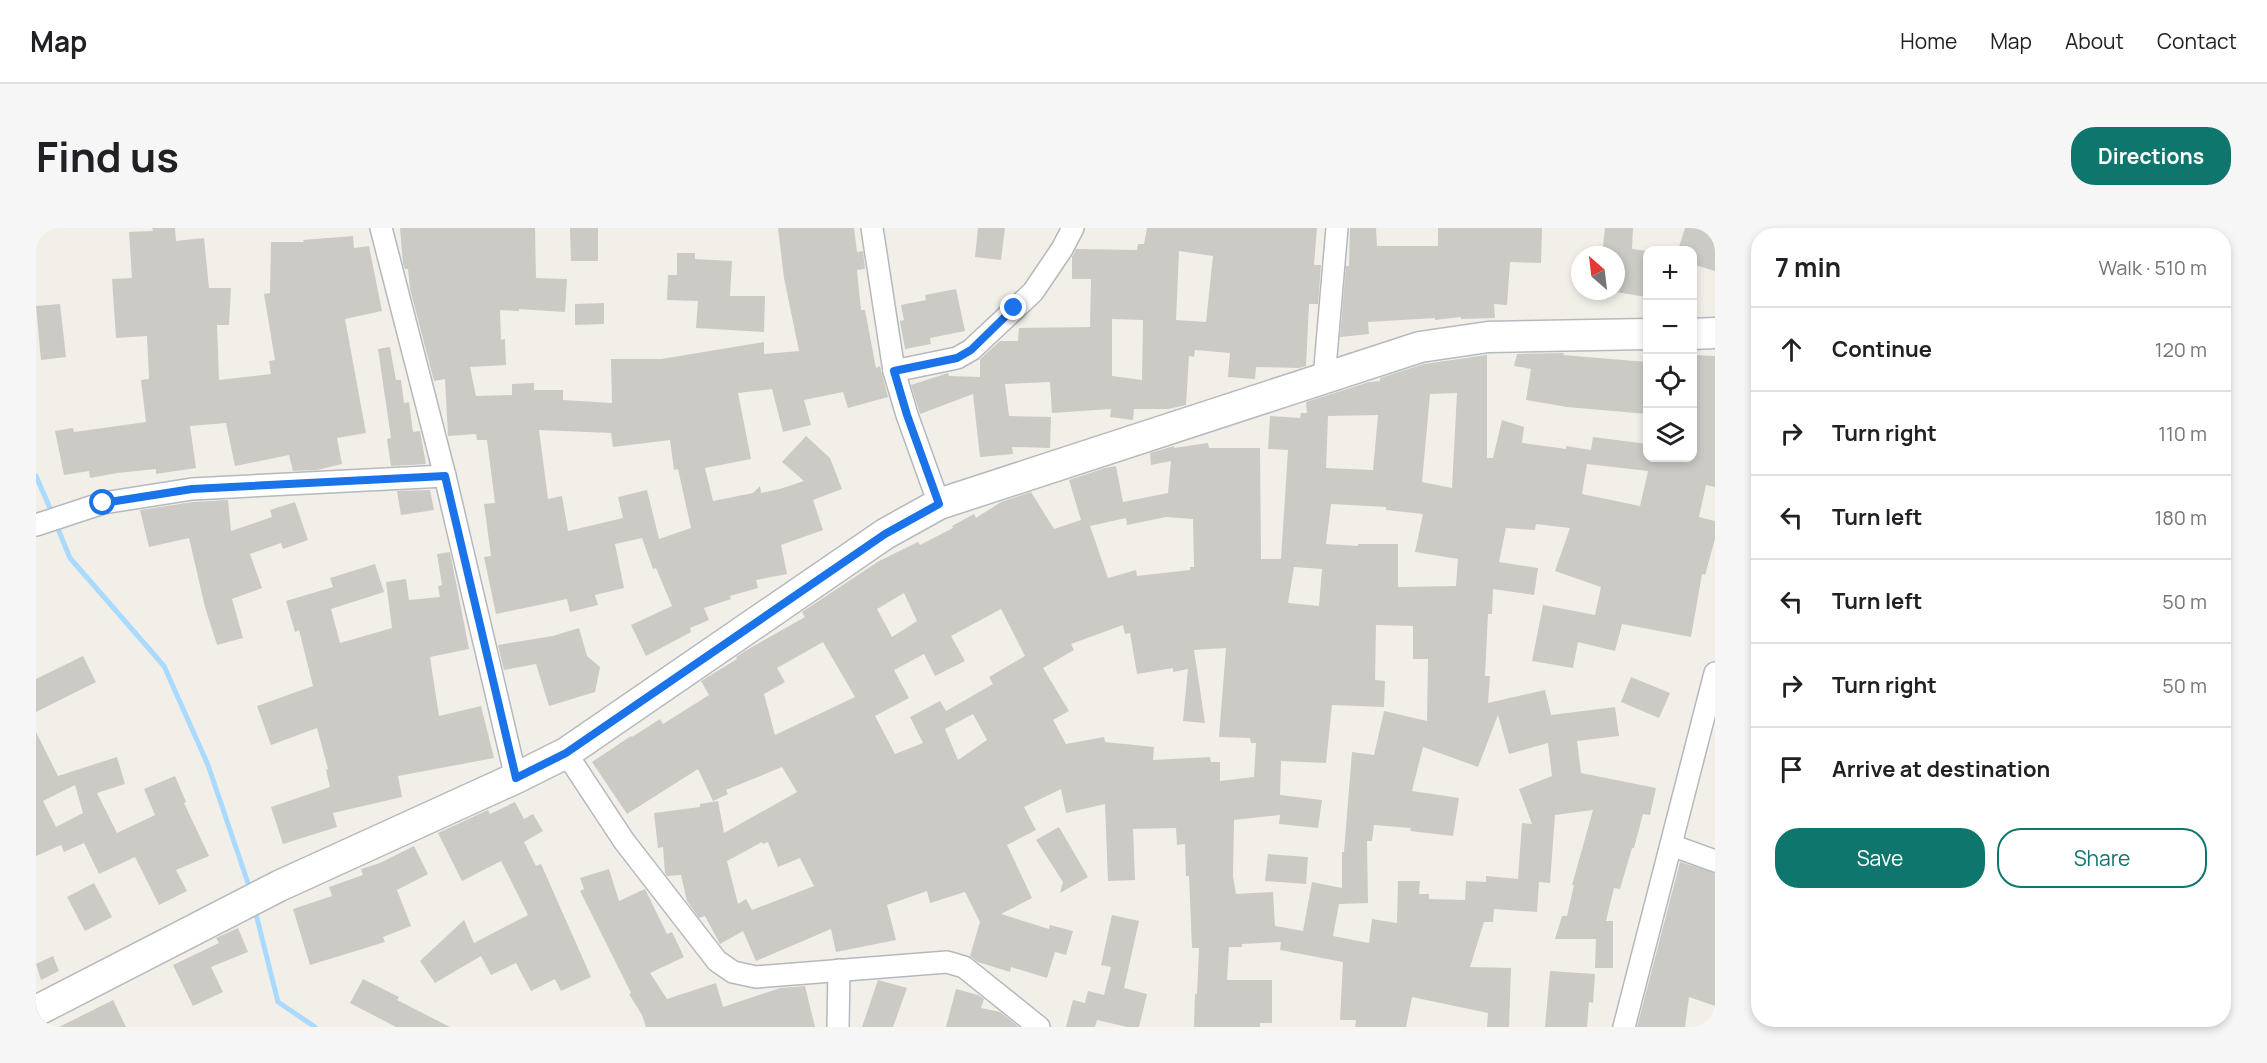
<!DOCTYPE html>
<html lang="en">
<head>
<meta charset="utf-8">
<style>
  body { margin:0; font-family:Manrope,sans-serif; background:#f6f6f6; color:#202124 }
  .controls { position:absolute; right:18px; top:18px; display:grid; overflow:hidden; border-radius:12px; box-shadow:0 3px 9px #0003 }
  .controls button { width:54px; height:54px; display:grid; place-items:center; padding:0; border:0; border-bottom:2px solid #e0e0e0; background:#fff; color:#202124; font:30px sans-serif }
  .compass { position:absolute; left:1535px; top:18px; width:54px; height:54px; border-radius:50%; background:#fff; box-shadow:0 3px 9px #0003; rotate:332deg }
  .stop { position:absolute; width:18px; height:18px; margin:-14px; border:4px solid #1a73e8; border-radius:50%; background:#fff }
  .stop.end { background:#1a73e8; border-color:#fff; box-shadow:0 2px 6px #0008 }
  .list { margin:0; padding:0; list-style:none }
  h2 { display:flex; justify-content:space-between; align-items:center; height:78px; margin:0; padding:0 24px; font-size:26px }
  h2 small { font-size:20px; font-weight:400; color:#757577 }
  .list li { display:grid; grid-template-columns:39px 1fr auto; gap:18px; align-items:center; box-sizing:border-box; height:84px; padding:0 24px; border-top:2px solid #e0e0e0 }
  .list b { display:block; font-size:22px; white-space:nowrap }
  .list em { font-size:20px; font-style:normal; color:#757577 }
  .actions { display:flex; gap:12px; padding:18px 24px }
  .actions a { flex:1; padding:14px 0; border:2px solid #0f766e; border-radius:24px; text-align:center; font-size:21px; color:#0f766e }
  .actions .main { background:#0f766e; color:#fff }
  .icon { flex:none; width:33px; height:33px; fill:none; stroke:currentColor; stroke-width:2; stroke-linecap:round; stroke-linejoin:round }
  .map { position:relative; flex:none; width:1679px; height:799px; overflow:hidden; border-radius:24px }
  header { display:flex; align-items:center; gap:36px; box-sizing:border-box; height:84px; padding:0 30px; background:#fff; border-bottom:2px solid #e0e0e0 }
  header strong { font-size:28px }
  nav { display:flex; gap:33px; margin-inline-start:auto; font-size:21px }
  .intro { display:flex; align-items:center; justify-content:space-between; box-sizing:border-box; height:144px; padding:0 36px }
  h1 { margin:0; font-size:42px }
  .button { padding:15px 27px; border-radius:24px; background:#0f766e; color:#fff; font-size:21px; font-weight:700 }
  main { display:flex; gap:36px; padding:0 36px }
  aside { flex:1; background:#fff; border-radius:24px; box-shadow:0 3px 9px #0003 }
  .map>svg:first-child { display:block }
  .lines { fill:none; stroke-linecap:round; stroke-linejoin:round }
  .stream { stroke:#aadaff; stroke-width:5 }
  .building { fill:#cccac5; fill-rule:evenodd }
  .street-casing { stroke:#b5b8bc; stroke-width:24 }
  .secondary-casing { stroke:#b6babf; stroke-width:33 }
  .street { stroke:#fff; stroke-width:21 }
  .secondary { stroke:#fff; stroke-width:30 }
  .route { stroke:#1a73e8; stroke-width:8 }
</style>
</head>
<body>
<header>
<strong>Map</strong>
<nav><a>Home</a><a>Map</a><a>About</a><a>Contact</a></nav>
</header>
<div class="intro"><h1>Find us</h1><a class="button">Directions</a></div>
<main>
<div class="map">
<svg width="1679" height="799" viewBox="0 0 1679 799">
  <rect width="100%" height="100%" fill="#f1efe8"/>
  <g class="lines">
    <g class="stream">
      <path d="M0 248 17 287"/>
      <path d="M20 296 34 330 128 438 172 537 214 661"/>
      <path d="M219 682 242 774 279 799"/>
    </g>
  </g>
  <g class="building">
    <path d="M116 0H139L140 13 168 10 173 60H195L193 97H181L183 152 235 146 233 133 239 132 228 66 234 65 235 14H268L267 12 317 8 318 20 333 18 346 83 309 91 330 205 301 210 306 236 281 242 257 243 253 227 199 238 190 195 154 198 160 240 120 246V241L81 245 54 250 53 243 28 247 19 203 37 200 38 204 110 194 105 152 113 151 111 108 80 110 76 51 96 50 93 4 117 3Z"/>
    <path d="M364 0H499L500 50 531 51 529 84 483 81V83L464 82 465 112 469 111 470 137 434 139 440 168 476 167V156L498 155V162H527V172L576 175 575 131H625L728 114V126L763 123 748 50 742 0H818L821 24 827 23 829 41 821 42 825 82H829L840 140 844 138 852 169 812 180 807 164 768 172 775 197 747 204 736 161 702 165 715 231 669 240 677 273 717 265 724 258 725 265 744 261 768 253 746 234 770 208 794 230 806 261 777 272 787 302 745 317 751 346 720 352 722 360 694 368 695 371 668 380 673 392 654 400 655 404 610 428 595 397 636 378 620 340 617 341 606 310 579 316 588 360 559 367 562 377 534 384 531 371 460 386 448 329 455 328 448 276 459 275 451 212H441L440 206 412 208 409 151 398 153 374 61 372 41H369L367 36ZM503 202 575 205 577 219 634 212 638 242 642 241 655 300 623 311 611 262 582 269 587 290 532 303 526 268 512 271Z"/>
    <path d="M534 0H562V33H535Z"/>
    <path d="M942 0H969L965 32 939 29Z"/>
    <path d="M1111 0H1281L1278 37H1285L1282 76H1273L1270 138 1263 140 1220 139 1219 151 1192 149 1194 125 1159 122 1158 129 1153 128 1150 177 1132 181H1098L1097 192 1074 189 1075 181 1016 185 1014 154 969 156 973 188 1015 189 1014 220 976 219 977 226 944 229 937 166 884 186 875 157 912 145 913 148 944 149V131L964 113H982L983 100 1054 99 1055 51H1036V29L1040 21 1101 22 1102 16H1108ZM1143 23 1177 28 1170 94 1140 92ZM1076 91 1107 92 1106 152 1076 148Z"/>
    <path d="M1314 0H1340L1341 18H1402V0H1506L1505 35 1474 34 1471 77 1458 76 1459 90 1425 91V89L1399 92V90L1332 94 1333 106 1304 109 1310 38H1313Z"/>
    <path d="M1569 0H1597L1596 21 1611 23V69L1580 64V27H1566Z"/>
    <path d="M1649 0H1679V43L1656 36V22H1642Z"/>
    <path d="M641 25H659V31L696 33 694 68H729L728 104 660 100 662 73 631 72 632 47H641Z"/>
    <path d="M920 61 929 103 894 110 895 116 869 121 864 93 868 92 865 77 890 72 889 67Z"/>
    <path d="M568 75V96L539 97V76Z"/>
    <path d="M24 76 30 129 5 132 0 78Z"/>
    <path d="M354 119 360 152H365L368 175 373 174 377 204 384 203 390 236 355 238 351 211 355 210 342 121Z"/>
    <path d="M1528 125 1527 127 1611 134V186L1531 179 1490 172 1495 141 1478 138 1481 126Z"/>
    <path d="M1451 127V230H1457L1466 192 1488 199 1486 215 1530 221V218L1555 222 1557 209 1611 216V230H1656V127L1679 128V259L1670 257 1663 289 1679 293V311L1669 347 1666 346 1655 409 1586 396 1579 423 1542 414 1537 440 1496 433 1507 377 1559 387 1565 359 1519 343 1534 300 1500 296 1499 302 1470 300 1463 334 1502 340 1498 367 1457 361 1456 386H1452L1449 448H1454L1452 475 1509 462 1515 487 1579 479 1583 508 1541 513 1545 545 1620 560 1614 587 1607 586 1598 620H1596L1584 661 1578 660 1570 693H1577V740H1559L1560 711H1519L1526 688H1531L1538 657H1536L1557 582 1519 587 1514 655 1503 654 1501 684 1458 681 1457 694H1448L1434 739 1475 740 1473 799H1451L1452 785 1376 769 1370 799H1319L1320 792H1304L1307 734 1244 722 1245 714 1206 716V719H1193L1191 752H1236V795H1224V799H1158L1159 766H1161L1163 720H1156L1153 648H1150L1149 616 1141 617 1140 600 1097 601 1099 652 1072 653 1069 576 1030 585 1025 561 988 579 1000 602 971 617 996 670 965 686 1013 701 1014 697 1037 703 1030 727 1019 724 1011 750 975 739 974 744 942 734 934 728 944 694 929 664 894 675 891 663 851 677 860 712 800 724 795 701 720 733 707 703 684 716 669 688 663 690 651 673 645 647 631 648 629 645 627 619 622 620 618 585 664 579V576L682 573 688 605 761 564 746 539 690 562 692 566 677 573 662 541 591 586 556 534 595 508 596 509 624 491 627 496 673 467 665 453 701 431 700 429 709 423 769 389 766 384 843 333 882 314 884 317 917 300 916 298 938 286 940 290 965 274 995 264 1018 301 1045 292 1033 252 1069 240 1080 238 1087 274 1132 265 1135 233 1115 237 1114 225 1138 218V220L1172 215 1173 220H1224L1225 331H1245L1252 222 1232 221 1234 188 1264 190 1265 185H1271L1270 174 1333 154 1344 153V150L1388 136ZM1421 165 1416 260 1386 254 1394 166ZM1342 187 1337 242 1290 240 1292 188ZM1551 236 1612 243 1604 278 1546 266ZM1295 276 1350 279V282L1387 286 1379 324 1422 331 1420 358 1362 359V316H1322V318L1290 316ZM1130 289 1157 291 1158 339H1154V342L1101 348 1100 342 1072 350 1054 298 1090 290 1091 297ZM1258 339 1286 341 1283 378 1252 375ZM868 365 881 393 856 409 841 381ZM965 381 989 428 953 449 957 456 910 483 904 473 874 489 887 515 859 526 839 488 873 470 858 442 888 426 899 448 929 433 915 408ZM1087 397 1089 406 1094 405 1101 446 1137 440V444L1152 441 1147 493 1169 495 1158 422 1190 420 1183 509 1214 510 1215 515H1220L1218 549 1184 553V534H1175L1174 529 1117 532 1118 519 1069 514 1068 509 1030 516 1017 492 1033 483 1007 440 1038 422 1035 416ZM1340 397 1377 398V431H1392L1391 493 1348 483 1338 527 1316 524 1308 624H1306V660L1276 654 1267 703 1239 698 1237 664 1200 666 1197 648 1198 592 1244 587 1243 596 1282 600 1286 572 1244 567 1245 533 1290 535 1296 477 1348 479 1349 453 1339 452ZM787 414 819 469 739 507 728 466 749 454 741 440ZM937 486 951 512 922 532 909 501ZM1462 487 1473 526 1512 515 1516 548 1483 561 1496 596 1486 595 1482 651 1450 648V654L1430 653 1429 672 1393 671V666H1383L1384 653H1362L1361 695 1336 691 1333 715 1297 708 1303 676 1332 675 1331 613H1336L1338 597 1375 600 1374 603 1417 608 1423 570 1376 563 1387 519 1442 539ZM726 614 727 616 732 614 742 639 764 630 778 658 716 682 710 671 702 676 691 633Z"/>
    <path d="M394 262 398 282 365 287 361 263Z"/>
    <path d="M192 272 195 303 236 289 234 282 259 274 272 312 247 321 245 315 214 326 226 360 196 371 207 410 181 417 169 379 153 310 113 319 104 282 157 274Z"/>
    <path d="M414 324 433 421 394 429 403 488 445 478 458 530 362 548 366 569 297 585 301 599 247 616 235 579 294 559 290 542 292 541 281 500 235 517 221 478 277 458 263 402 259 404 250 373 297 359 294 350 339 336 348 364 295 381 304 415 356 400 350 354 370 351 373 372 404 369 402 358 406 357 401 326Z"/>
    <path d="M543 400 551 428 564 439 559 464 513 478 500 436 468 442 462 417 517 408Z"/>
    <path d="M47 428 60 454 0 484V451Z"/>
    <path d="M1595 449 1634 465 1623 490 1585 474Z"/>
    <path d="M0 504 22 548 81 529 89 556 61 565 81 605 119 587 108 561 139 548 150 574 148 575 173 628 140 642 151 663 123 677 99 629 63 646 48 615 28 624 25 617 0 628ZM39 557 47 585 20 599 7 573Z"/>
    <path d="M479 574 488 591 497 586 507 603 488 614 500 638 505 636 555 749 525 763 519 751 495 763 480 735 455 747 445 728 399 755 384 733 428 692 438 715 492 687 465 633 426 653 402 605 452 582 454 586Z"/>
    <path d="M1023 599 1052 649 1024 665 1027 654 1000 612Z"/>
    <path d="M378 618 392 646 361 662 375 698 347 709 349 714 274 737 257 681 296 668 293 659 327 647 325 641 344 635Z"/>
    <path d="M1232 626 1272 629 1270 656 1229 653Z"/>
    <path d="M1644 634 1679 645V778L1653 769 1649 799H1601Z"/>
    <path d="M573 641 583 673 609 661 631 706 636 704 648 729 614 745 631 771 680 755 687 779 744 760 769 758 779 799H610L606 787 593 766 595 765 544 663 548 661 544 650Z"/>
    <path d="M58 655 76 689 49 703 31 669Z"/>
    <path d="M1076 687 1103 693 1088 760 1111 766 1103 799H1091L1061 792 1059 799H1030L1037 772 1049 775 1052 763 1068 767 1075 739 1065 737Z"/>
    <path d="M202 700 212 724 175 739 187 764 157 778 137 737 183 715 180 710Z"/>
    <path d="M17 728 23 743 5 752 0 736Z"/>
    <path d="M1514 743 1559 746 1557 775 1553 774 1551 799H1509Z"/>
    <path d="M327 751 363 769 361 772 414 799H360L314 775Z"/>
    <path d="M842 752 871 760 857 799H826Z"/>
    <path d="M920 761 942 767 948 771 945 780 964 784 983 799H910Z"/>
    <path d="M77 772 90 799H23Z"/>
  </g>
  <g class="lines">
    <g class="street-casing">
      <g id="street">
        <path d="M345 0 409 248 480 550"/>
        <path d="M836 0 858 143 871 187 903 276"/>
        <path d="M858 143 921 130 935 122 997 64 1026 21 1037 0"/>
        <path d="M1288 151 1301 0"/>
        <path d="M0 297 67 275 156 261 409 248"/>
        <path d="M530 525 588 613 681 733 697 744 720 749 911 734 928 739 1003 799"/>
        <path d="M1635 617 1679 633"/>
        <path d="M802 799 803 742"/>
        <path d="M1588 799 1679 445"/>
      </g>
    </g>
    <g class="secondary-casing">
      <g id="secondary">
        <path d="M1656 106 1679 105"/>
        <path d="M0 783 243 658 480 550 530 525 849 306 903 276 1384 119 1452 109 1612 106"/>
      </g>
    </g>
    <use href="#street" class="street"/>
    <use href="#secondary" class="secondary"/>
  </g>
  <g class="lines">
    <path class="route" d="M67 275 156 261 409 248 480 550 530 525 849 306 903 276 871 187 858 143 921 130 935 122 978 80"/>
  </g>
</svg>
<div class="controls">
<button>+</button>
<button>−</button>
<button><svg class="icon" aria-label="locate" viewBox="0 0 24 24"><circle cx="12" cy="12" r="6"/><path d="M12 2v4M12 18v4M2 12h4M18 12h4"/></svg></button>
<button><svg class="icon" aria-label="layers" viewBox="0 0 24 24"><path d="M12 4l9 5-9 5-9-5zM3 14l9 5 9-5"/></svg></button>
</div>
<svg class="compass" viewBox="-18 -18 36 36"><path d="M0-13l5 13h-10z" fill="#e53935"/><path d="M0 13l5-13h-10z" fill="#757577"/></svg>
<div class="stop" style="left:67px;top:275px"></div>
<div class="stop end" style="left:978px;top:80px"></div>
</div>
<aside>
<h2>7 min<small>Walk · 510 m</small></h2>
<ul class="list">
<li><svg class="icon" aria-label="ahead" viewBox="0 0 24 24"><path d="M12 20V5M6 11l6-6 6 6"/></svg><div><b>Continue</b></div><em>120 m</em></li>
<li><svg class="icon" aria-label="right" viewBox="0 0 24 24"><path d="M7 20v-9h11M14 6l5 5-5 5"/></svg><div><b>Turn right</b></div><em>110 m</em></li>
<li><svg class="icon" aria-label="left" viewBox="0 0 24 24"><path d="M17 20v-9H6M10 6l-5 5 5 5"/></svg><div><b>Turn left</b></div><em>180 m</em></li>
<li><svg class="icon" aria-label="left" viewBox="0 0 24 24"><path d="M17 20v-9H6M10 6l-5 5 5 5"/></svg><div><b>Turn left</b></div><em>50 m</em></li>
<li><svg class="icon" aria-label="right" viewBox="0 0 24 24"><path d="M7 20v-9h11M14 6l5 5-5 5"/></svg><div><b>Turn right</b></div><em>50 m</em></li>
<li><svg class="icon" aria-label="arrive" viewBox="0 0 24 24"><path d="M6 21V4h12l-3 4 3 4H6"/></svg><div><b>Arrive at destination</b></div></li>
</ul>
<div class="actions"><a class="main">Save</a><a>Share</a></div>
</aside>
</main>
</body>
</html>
